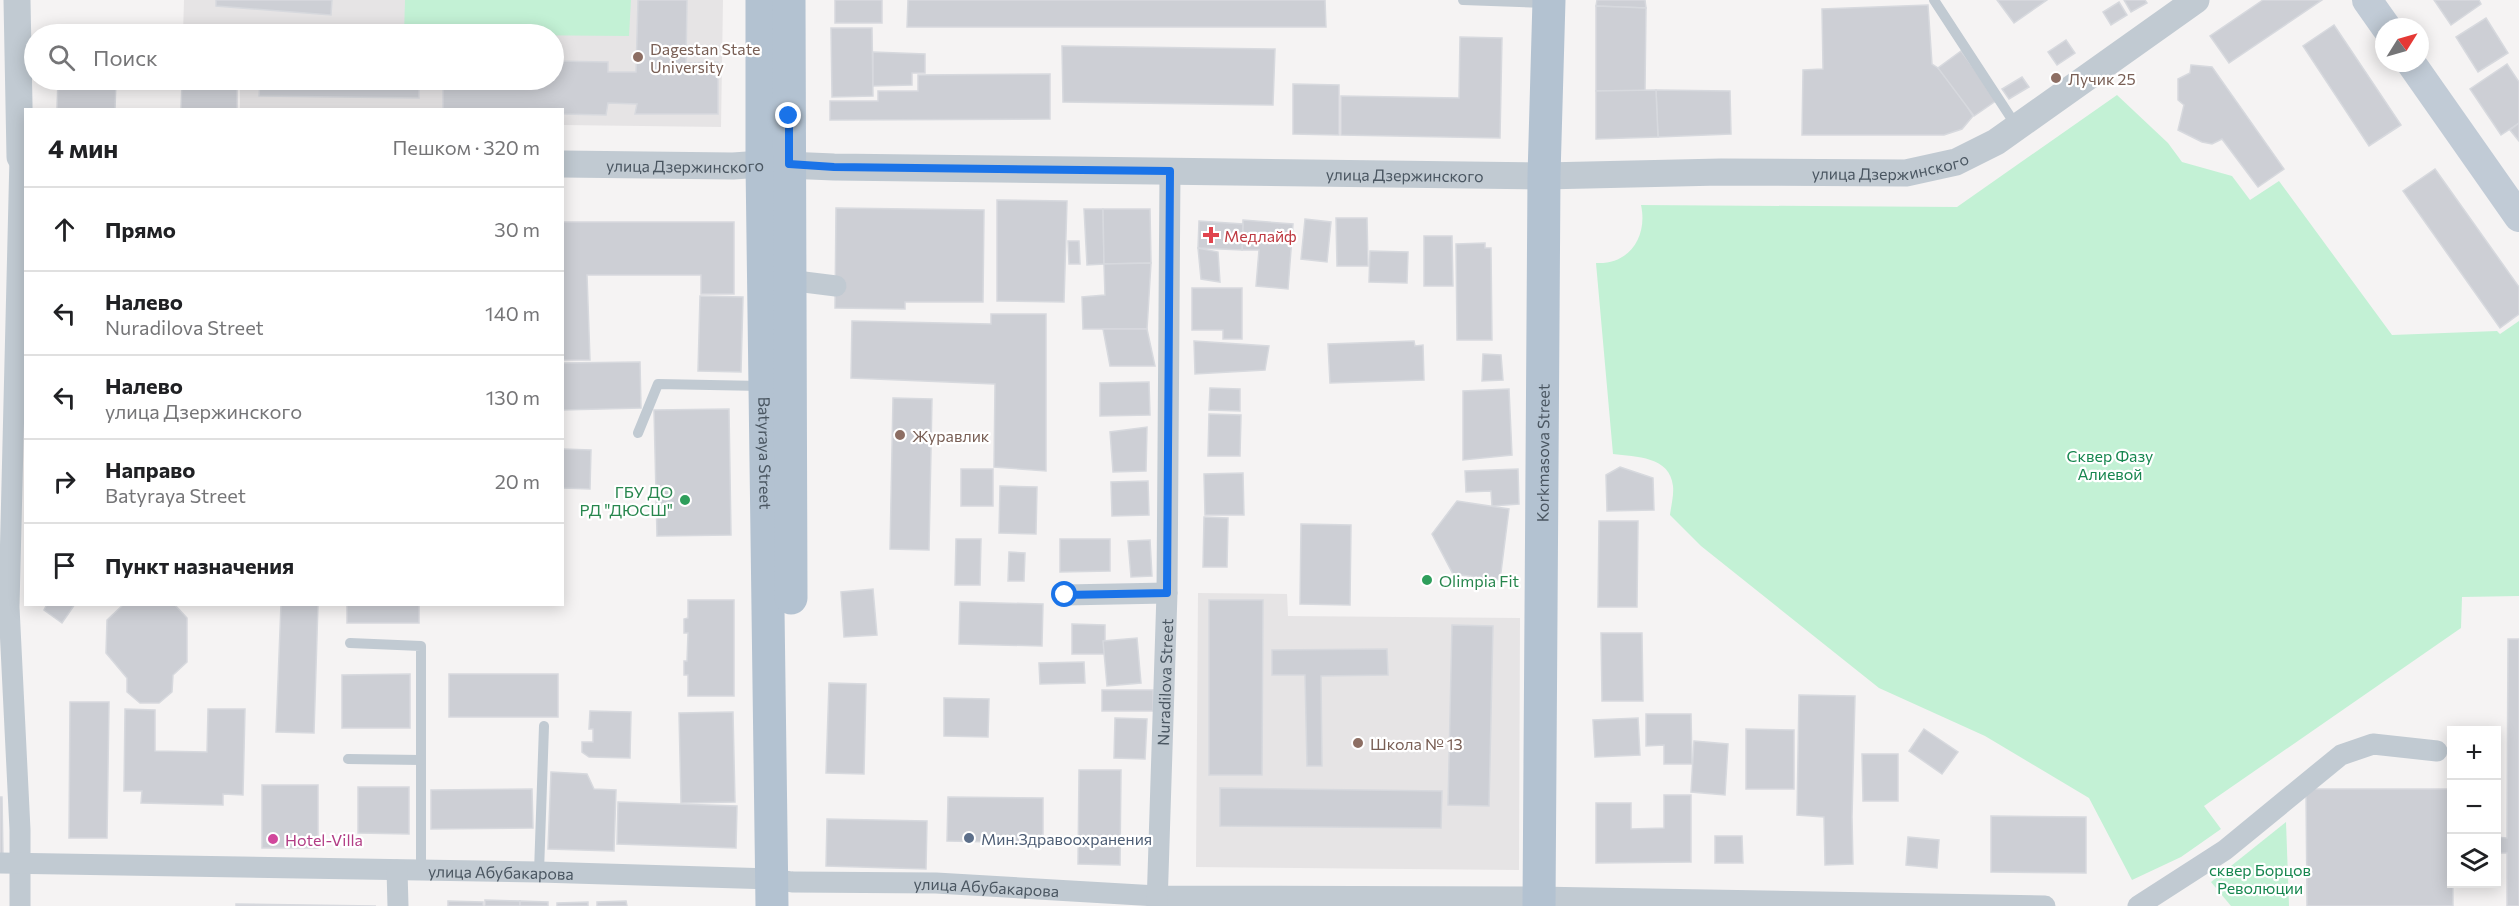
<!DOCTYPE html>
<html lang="ru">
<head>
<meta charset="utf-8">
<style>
  body { margin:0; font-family:Commissioner,sans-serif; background:#f6f6f6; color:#202124 }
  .controls { position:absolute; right:18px; bottom:18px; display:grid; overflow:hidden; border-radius:0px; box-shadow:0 3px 15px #0003 }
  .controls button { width:54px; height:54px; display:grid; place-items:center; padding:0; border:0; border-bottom:2px solid #e0e0e0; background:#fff; color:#202124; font:30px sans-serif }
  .compass { position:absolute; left:2375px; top:18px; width:54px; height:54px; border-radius:50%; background:#fff; box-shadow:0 3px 15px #0003; rotate:53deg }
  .stop { position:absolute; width:18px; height:18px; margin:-14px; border:4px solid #1a73e8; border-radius:50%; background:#fff }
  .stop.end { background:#1a73e8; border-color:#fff; box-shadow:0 2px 6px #0008 }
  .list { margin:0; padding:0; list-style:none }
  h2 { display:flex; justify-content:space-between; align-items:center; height:78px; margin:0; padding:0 24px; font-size:26px }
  h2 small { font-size:20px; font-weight:400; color:#757577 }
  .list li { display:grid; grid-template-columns:39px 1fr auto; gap:18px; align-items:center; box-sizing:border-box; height:84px; padding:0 24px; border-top:2px solid #e0e0e0 }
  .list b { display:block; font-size:22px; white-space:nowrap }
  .list p { margin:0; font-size:20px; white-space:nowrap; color:#757577 }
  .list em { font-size:20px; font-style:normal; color:#757577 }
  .icon { flex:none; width:33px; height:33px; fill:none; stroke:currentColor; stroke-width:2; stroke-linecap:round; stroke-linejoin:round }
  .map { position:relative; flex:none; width:2519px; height:906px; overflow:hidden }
  .search { position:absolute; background:#fff; box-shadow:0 3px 15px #0003; left:24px; top:24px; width:540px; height:66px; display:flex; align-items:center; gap:15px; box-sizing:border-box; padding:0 21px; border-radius:33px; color:#757577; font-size:22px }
  .panel { position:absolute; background:#fff; box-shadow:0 3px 15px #0003; left:24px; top:108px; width:540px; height:498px; border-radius:0px }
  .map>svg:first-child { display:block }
  .education { fill:#e6e4e5 }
  .green { fill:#c3f1d5 }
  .building { fill:#cdcfd5; stroke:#d7d9de; stroke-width:1.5 }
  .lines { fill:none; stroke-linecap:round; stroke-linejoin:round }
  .service { stroke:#c1cad2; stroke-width:10 }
  .minor { stroke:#c1cad2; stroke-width:21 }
  .tertiary { stroke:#c1cad2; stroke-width:27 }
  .secondary { stroke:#c1cbd6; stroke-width:30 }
  .primary { stroke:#b3c2d1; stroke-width:33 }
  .route { stroke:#1a73e8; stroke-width:8 }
  .education-dot { fill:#8d6e63; stroke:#fff; stroke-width:2 }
  .health-dot { fill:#e0444e; stroke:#fff; stroke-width:2 }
  .leisure-dot { fill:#2e9e5b; stroke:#fff; stroke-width:2 }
  .service-dot { fill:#5c6f8a; stroke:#fff; stroke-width:2 }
  .hotel-dot { fill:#d1479c; stroke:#fff; stroke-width:2 }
  .labels { text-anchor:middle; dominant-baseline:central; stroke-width:4.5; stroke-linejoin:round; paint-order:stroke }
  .education-label { font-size:16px; fill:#785e54; stroke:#fff; text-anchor:start }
  .street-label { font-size:16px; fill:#4a5661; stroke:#fff }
  .health-label { font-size:16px; fill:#be3a42; stroke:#fff; text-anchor:start }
  .park-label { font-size:16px; fill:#17864f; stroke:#fff }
  .leisure-label { font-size:16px; fill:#27864d; stroke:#fff; text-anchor:end }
  .service-label { font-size:16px; fill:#4e5e75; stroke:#fff; text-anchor:start }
  .hotel-label { font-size:16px; fill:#b23c85; stroke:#fff; text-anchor:start }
</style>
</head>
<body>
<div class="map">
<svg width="2519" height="906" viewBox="0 0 2519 906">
  <rect width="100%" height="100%" fill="#f5f3f3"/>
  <g class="education">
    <path d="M184 0H723L721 127 563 125 562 110 240 109V80H554V34H183Z"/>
    <path d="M1198 593 1287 594 1288 616 1520 618 1519 870 1196 867Z"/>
  </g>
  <g class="green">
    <path d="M405 0H631L629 36 404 34Z"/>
    <path d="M2117 95 2168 143 2182 162 2232 176 2250 200 2279 181 2392 335 2497 331 2500 334 2519 321V596L2462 597 2461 628 2204 806 2221 829 2181 857 2132 880 2089 798 1985 736 1879 688 1701 546 1670 515C1671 506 1674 495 1673 486 1670 456 1636 457 1613 454L1596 263C1629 265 1648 237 1641 205L1957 207Z"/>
    <path d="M2286 822 2289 906H2231L2211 882Z"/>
  </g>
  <g class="building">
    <path d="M216 0H332L331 15 216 6Z"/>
    <path d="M638 0H687L686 63 718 62V114H635L637 104 608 103 606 115 562 114V110H443V80H554V61L608 62V72H636Z"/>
    <rect x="835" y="0" width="47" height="23"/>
    <path d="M908 0H1325L1326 27H907Z"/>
    <path d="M1597 0H1645L1646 8 1596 6Z"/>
    <path d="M1997 0H2047L2014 23Z"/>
    <path d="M2124 0H2145L2147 3 2131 12Z"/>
    <path d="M2263 0H2322L2229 63 2210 36Z"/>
    <path d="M2434 0H2479L2481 4 2451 25Z"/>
    <path d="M2119 2 2127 15 2111 25 2103 12Z"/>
    <path d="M1928 5 1932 64 1938 68 1960 95 1973 116 1962 129 1944 135H1802L1803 70 1823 69 1822 9Z"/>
    <path d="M1596 6 1646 8 1645 91H1596Z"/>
    <path d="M2486 18 2508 53 2478 72 2456 37Z"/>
    <path d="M2334 25 2401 125 2369 146 2303 46Z"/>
    <path d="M831 28H872L873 96 832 97Z"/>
    <path d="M1460 37 1502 38 1500 138 1341 135V96L1459 98Z"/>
    <path d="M2066 40 2075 53 2057 65 2048 52Z"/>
    <path d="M1062 46 1275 49 1273 105 1063 102Z"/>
    <path d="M1961 51 1997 100 1974 116 1938 68Z"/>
    <path d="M873 52 925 54V73H912V85L873 86Z"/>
    <path d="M2507 64 2519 82V123L2501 135 2470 89Z"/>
    <path d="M2191 65 2212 67 2284 169 2258 187 2222 139 2212 144 2202 142 2178 130 2184 105 2178 100V79L2190 73Z"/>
    <path d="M1050 74V119L830 120V101H878V91H918V75Z"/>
    <path d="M2022 77 2029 87 2009 99 2002 89Z"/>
    <path d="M58 80H116L115 110 57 109Z"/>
    <path d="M182 80H237V110H181Z"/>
    <path d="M260 80H419V98L259 96Z"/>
    <path d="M1293 84 1339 85V135L1293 134Z"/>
    <path d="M1656 90 1730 91 1731 134 1658 137Z"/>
    <path d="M1656 90 1658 137 1596 139V91Z"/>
    <path d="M2519 123V141L2510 130Z"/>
    <path d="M2435 169 2519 287V314L2500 328 2403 191Z"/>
    <path d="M997 200 1067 201 1064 302 997 301Z"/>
    <path d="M836 208 984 210 983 302H905V309L835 308Z"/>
    <path d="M1084 209H1103L1104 264 1087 265Z"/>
    <path d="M1103 209H1150L1151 263 1104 264Z"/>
    <path d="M1336 218H1367L1368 266H1337Z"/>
    <path d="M1305 219 1331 222 1327 262 1301 259Z"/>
    <path d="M1243 220 1293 224 1288 289 1256 286 1259 250H1242Z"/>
    <path d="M1199 221 1243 224 1242 250 1198 248Z"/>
    <path d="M562 222H734V294H701V275H587L590 360H562Z"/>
    <path d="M1424 236H1452L1453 286H1424Z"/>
    <path d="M1068 241H1079L1080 264H1069Z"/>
    <path d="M1485 243V248H1491L1492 340H1457L1456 244Z"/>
    <path d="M1198 248 1218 252 1220 282 1201 279Z"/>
    <path d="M1370 251 1408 252 1407 283 1369 282Z"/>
    <path d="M1151 263 1147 329H1083L1082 297 1105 295 1104 264Z"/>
    <path d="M1192 288H1242V339H1223V330H1192Z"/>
    <path d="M700 296 743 297 741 372 698 371Z"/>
    <path d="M991 314H1046V471L994 467 995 384 851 378 852 321 991 324Z"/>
    <path d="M1103 329H1147L1155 366H1110Z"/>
    <path d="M1194 341 1269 346 1265 370 1195 374Z"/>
    <path d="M1414 341 1415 346 1423 345 1424 380 1330 383 1328 344Z"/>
    <path d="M1483 354 1501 355 1503 380 1482 381Z"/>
    <path d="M640 362 641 408 562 410V363Z"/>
    <path d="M1149 382 1150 415 1100 416V383Z"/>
    <path d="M1210 388 1240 389V411L1209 410Z"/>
    <path d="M1509 389 1512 455 1463 460V391Z"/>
    <path d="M893 398 932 399 929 550 890 549Z"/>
    <path d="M729 409 731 535 657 536 654 410Z"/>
    <path d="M1209 414 1241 415 1240 456H1208Z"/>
    <path d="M1147 427 1146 471 1113 472 1110 432Z"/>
    <path d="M562 449 591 450 590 489 562 488Z"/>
    <path d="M1620 467 1653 478 1654 510 1607 511 1606 475Z"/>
    <rect x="961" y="469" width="32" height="37"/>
    <path d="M1518 469 1519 504 1492 506 1491 491 1466 492 1465 471Z"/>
    <path d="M1243 473 1244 515H1205L1204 474Z"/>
    <path d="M1148 481 1149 515 1112 516 1111 482Z"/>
    <path d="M1000 486 1037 487 1036 534 999 533Z"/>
    <path d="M1457 501 1509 509 1500 580 1453 574 1432 534Z"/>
    <path d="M1204 517 1228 518 1227 567H1203Z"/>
    <path d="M1599 521H1638L1637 607H1598Z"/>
    <path d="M1301 524 1351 525 1350 605 1300 604Z"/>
    <path d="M956 539H981L980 585H955Z"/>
    <path d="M1060 539H1110V571L1060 572Z"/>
    <path d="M1150 540 1152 576 1131 577 1128 541Z"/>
    <path d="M1009 552 1025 553 1024 581H1008Z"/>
    <path d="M873 589 877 635 844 637 841 592Z"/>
    <path d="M688 600H734V696H688V675H684V661H687L688 633H684V619L688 618Z"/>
    <path d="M1209 600H1263L1262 775H1209Z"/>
    <path d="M960 602 1043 604 1042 646 959 644Z"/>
    <path d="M47 604H75L62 623 44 610Z"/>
    <path d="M124 604H174L187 618V662L173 675 172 692 159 703H140L127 692V678L106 653 107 620Z"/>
    <path d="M281 604H318L314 733 276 732Z"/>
    <rect x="347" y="604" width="72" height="19"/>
    <path d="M1072 624 1105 625V654H1072Z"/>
    <path d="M1452 625 1493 626 1489 806 1448 805Z"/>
    <path d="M1601 633H1642L1643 701H1602Z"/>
    <path d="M1137 638 1141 683 1107 686 1103 641Z"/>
    <path d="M2508 639H2519V906H2507V853H2496V837L2507 838Z"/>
    <path d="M1387 649 1388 675 1321 676 1322 766H1307L1305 675H1272V650Z"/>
    <path d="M1084 662 1085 683 1040 684 1039 663Z"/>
    <path d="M410 674V728H342V675Z"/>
    <rect x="449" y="674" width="109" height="43"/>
    <path d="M829 683 866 684 864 774 826 773Z"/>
    <rect x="1102" y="690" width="51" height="21"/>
    <path d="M1799 695 1855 696 1852 817 1853 864 1825 865 1824 817 1797 815Z"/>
    <path d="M944 698 989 699 988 737 944 736Z"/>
    <path d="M70 702H109L107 838H69Z"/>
    <path d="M125 709 155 710V751L207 752 208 709H245L243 795 223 794V805L141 803 142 791H124Z"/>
    <path d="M590 711 631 712 630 758 589 757 582 752V742H593V729H589Z"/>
    <path d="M733 712 735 802 681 803 679 713Z"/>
    <path d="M1646 714H1691L1692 764H1664V745L1646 746Z"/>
    <path d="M1115 718 1147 719 1145 759 1114 758Z"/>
    <path d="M1638 718 1640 755 1595 757 1593 720Z"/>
    <path d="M1746 729 1794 730V789H1746Z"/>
    <path d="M1924 729 1958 752 1942 774 1909 751Z"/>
    <path d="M1694 741 1728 744 1725 795 1691 792Z"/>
    <path d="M1862 754H1898V801H1863Z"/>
    <path d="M1079 770H1121L1120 865 1078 864Z"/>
    <path d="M551 772 587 774 594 789 616 790 614 851 548 849Z"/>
    <rect x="262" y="785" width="56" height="63"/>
    <path d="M358 787H409V834L358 833Z"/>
    <path d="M1220 788 1442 791 1441 828 1220 826Z"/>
    <path d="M532 789 533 828 431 829V790Z"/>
    <path d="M2306 789H2452L2453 906H2307Z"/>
    <path d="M1664 795H1691V862L1596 863V803H1631V829L1664 828Z"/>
    <path d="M0 797H2L3 856H0Z"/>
    <path d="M948 797 1043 798V843L947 841Z"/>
    <path d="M618 802 737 806 736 848 617 844Z"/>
    <path d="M1991 816 2086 817V873L1991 872Z"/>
    <path d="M827 819 927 821 926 869 826 866Z"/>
    <path d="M1715 836H1742L1743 863H1715Z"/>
    <path d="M1908 837 1939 840 1937 868 1906 865Z"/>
    <path d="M485 900 520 901V906H485Z"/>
    <path d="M448 901 483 902V906H448Z"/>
    <path d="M520 901 548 902V906H520Z"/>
    <path d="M626 901 627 906H597V902Z"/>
    <path d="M588 902V906H557V903Z"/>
    <path d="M236 904 376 906H236Z"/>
  </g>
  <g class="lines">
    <g class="service">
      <path d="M1463 0 1546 3"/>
      <path d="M1934 0 2017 127"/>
      <path d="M638 433 658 384 762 386"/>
      <path d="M350 643 421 646V870"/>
      <path d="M348 759 421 760"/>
      <path d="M539 872 544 726"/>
    </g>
    <g class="minor">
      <path d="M20 157 9 607 20 830V906"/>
      <path d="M780 279 836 286"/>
      <path d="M1065 595 1167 593"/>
      <path id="s1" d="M0 863 539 872 773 879 792 882 936 883 1157 896 1536 897 2045 906"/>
      <path d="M397 870 398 906"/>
      <path id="s2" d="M1157 906 1167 593 1170 171"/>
      <path d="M2138 906 2225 850 2341 755 2373 744 2437 751"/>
    </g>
    <g class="tertiary">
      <path d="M17 0 20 157"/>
      <path id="s3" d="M562 164 733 166 762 164 834 167 1544 176 1721 172 1906 173 1956 162 1996 142 2196 0"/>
    </g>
    <g class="secondary">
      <path d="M2367 0 2386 27"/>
      <path d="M2411 63 2519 217"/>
    </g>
    <g class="primary">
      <path id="s4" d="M762 0V164L772 906"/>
      <path d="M789 0 791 598"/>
      <path id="s5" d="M1539 906 1544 176 1549 0"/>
    </g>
  </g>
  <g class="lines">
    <path class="route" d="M789 116V164L834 167 1170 171 1167 593 1065 595"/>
  </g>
  <g class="education-dot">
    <circle cx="638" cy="57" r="6"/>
    <circle cx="2056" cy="78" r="6"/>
    <circle cx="900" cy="435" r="6"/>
    <circle cx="1358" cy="743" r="6"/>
  </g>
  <path class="health-dot" d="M1208 226h6v6h6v6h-6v6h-6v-6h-6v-6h6z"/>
  <g class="leisure-dot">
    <circle cx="685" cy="500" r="6"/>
    <circle cx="1427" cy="580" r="6"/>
  </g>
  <circle class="service-dot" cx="969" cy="838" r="6"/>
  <circle class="hotel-dot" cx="273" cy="839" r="6"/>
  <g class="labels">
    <g class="education-label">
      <text x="650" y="48">Dagestan State<tspan x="650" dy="18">University</tspan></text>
      <text x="2068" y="78">Лучик 25</text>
      <text x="912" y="435">Журавлик</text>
      <text x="1370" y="743">Школа № 13</text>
    </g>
    <g class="street-label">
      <text stroke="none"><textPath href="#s3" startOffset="1329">улица Дзержинского</textPath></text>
      <text stroke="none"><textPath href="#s3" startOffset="123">улица Дзержинского</textPath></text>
      <text stroke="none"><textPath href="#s3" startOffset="843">улица Дзержинского</textPath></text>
      <text stroke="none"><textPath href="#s4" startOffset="453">Batyraya Street</textPath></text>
      <text stroke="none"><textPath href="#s5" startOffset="453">Korkmasova Street</textPath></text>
      <text stroke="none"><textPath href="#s2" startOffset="224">Nuradilova Street</textPath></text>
      <text stroke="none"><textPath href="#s1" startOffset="501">улица Абубакарова</textPath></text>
      <text stroke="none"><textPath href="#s1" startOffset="987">улица Абубакарова</textPath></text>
    </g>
    <g class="health-label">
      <text x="1224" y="235">Медлайф</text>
    </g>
    <g class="park-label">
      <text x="2110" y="455">Сквер Фазу<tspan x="2110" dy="18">Алиевой</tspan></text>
      <text x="2260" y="869">сквер Борцов<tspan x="2260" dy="18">Революции</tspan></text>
    </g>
    <g class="leisure-label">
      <text x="673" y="491">ГБУ ДО<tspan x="673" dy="18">РД "ДЮСШ"</tspan></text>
      <text x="1439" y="580" text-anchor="start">Olimpia Fit</text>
    </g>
    <g class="service-label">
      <text x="981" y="838">Мин.Здравоохранения</text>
    </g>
    <g class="hotel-label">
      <text x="285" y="839">Hotel-Villa</text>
    </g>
  </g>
</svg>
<div class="controls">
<button>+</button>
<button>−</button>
<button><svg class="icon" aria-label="layers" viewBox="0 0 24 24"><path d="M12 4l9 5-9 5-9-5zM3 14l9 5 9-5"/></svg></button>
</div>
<svg class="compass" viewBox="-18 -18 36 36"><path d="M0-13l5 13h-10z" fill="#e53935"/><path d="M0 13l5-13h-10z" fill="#757577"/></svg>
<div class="stop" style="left:1065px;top:595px"></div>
<div class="stop end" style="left:789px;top:116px"></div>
<div class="search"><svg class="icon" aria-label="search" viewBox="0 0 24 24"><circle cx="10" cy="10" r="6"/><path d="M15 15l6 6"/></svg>Поиск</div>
<section class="panel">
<h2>4 мин<small>Пешком · 320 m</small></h2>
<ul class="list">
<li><svg class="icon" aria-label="ahead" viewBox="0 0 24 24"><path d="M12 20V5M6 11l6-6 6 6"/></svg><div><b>Прямо</b></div><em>30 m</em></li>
<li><svg class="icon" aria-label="left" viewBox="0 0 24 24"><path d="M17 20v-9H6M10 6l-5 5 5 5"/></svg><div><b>Налево</b><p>Nuradilova Street</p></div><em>140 m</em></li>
<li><svg class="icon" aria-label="left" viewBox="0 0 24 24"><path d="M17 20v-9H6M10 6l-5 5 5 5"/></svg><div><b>Налево</b><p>улица Дзержинского</p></div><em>130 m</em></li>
<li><svg class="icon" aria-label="right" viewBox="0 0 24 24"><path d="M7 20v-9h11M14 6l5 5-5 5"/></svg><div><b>Направо</b><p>Batyraya Street</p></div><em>20 m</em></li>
<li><svg class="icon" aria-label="arrive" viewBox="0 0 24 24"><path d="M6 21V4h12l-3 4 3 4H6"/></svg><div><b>Пункт назначения</b></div></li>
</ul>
</section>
</div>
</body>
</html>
